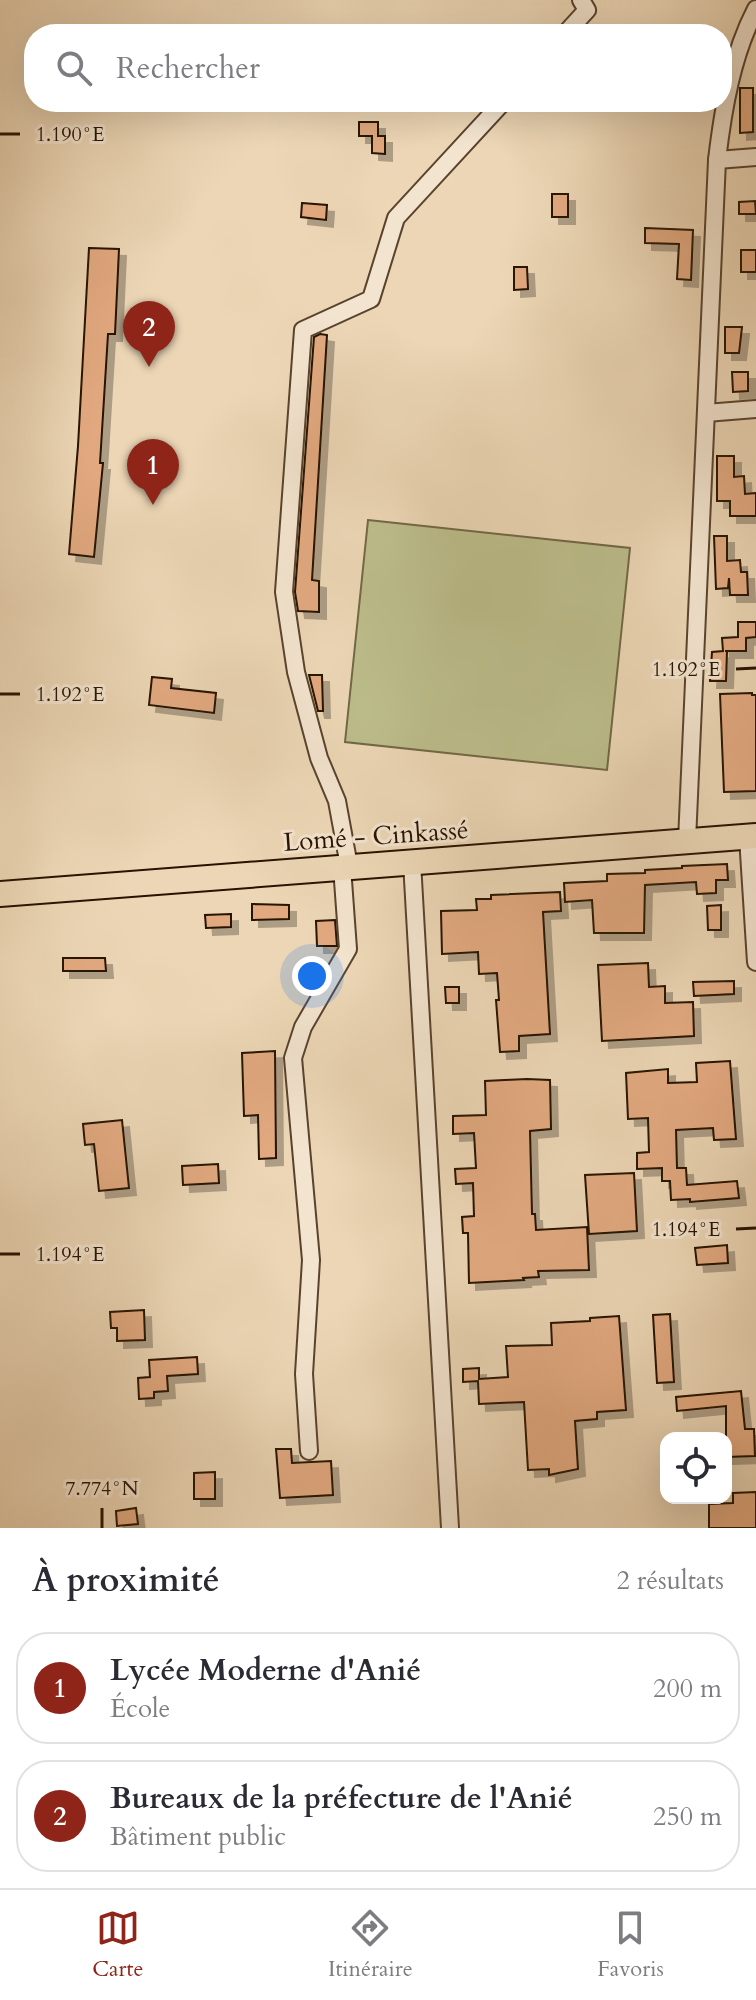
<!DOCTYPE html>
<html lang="fr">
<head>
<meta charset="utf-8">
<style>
  body { margin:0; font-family:Cardo,serif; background:#f7f7f7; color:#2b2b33 }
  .controls { position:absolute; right:24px; bottom:24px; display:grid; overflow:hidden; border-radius:16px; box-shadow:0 8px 32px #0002 }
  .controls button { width:72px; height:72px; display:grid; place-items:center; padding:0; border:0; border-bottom:2px solid #e1e1e2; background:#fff; color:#2b2b33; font:40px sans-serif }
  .you { position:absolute; left:312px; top:976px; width:28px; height:28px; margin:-20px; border:6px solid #fff; border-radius:50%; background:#1a73e8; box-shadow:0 0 0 12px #1a73e833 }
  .badge { display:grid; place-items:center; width:52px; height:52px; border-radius:50%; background:#8f2418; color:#fff; font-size:26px; font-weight:700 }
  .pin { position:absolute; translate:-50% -66px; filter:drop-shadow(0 2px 4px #0008) }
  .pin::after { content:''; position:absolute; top:42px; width:28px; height:24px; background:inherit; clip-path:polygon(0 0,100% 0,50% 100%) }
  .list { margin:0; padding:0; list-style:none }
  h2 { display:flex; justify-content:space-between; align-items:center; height:104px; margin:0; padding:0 32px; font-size:34px }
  h2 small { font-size:26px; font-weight:400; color:#7c7c81 }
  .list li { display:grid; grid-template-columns:52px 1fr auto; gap:24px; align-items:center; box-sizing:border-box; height:112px; margin:0 16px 16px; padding:0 16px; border:2px solid #e1e1e2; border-radius:32px }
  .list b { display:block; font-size:30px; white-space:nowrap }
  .list p { margin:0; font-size:26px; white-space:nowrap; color:#7c7c81 }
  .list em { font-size:26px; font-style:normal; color:#7c7c81 }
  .icon { flex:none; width:44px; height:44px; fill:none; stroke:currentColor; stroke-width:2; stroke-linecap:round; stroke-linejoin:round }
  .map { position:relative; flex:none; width:756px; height:1528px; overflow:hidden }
  .search { position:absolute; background:#fff; box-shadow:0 8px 32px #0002; left:24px; right:24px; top:24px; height:88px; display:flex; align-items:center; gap:20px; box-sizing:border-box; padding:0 28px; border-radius:32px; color:#7c7c81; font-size:30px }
  .sheet { height:360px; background:#fff }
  nav { display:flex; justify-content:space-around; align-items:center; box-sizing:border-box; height:112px; border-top:2px solid #e1e1e2; background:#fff; font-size:22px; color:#7c7c81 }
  nav a { display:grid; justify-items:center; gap:4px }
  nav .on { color:#8f2418 }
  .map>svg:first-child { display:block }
  .green { fill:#bcbd8b; stroke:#726846; stroke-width:2 }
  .building { fill:#e2a980; stroke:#281200; stroke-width:2; filter:url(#shadow) }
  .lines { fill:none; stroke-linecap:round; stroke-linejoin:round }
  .minor-casing { stroke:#59432d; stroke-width:20 }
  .highway-casing { stroke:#281200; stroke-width:28 }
  .minor { stroke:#f3e4cf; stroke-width:16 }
  .highway { stroke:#ecd6b5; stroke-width:24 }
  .ticks { fill:none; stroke:#281200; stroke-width:3 }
  .labels { text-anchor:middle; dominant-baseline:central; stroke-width:6; stroke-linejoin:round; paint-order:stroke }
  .street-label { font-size:26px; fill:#281200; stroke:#f3e4cf }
  .ticks-label { font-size:20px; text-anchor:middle; fill:#281200; stroke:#f3e4cf; stroke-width:6; stroke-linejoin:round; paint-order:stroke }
</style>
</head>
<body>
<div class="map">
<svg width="756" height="1528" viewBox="0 0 756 1528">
  <defs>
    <filter id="shadow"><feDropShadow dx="7" dy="7" stdDeviation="0" flood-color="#0004"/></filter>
  </defs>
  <rect width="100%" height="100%" fill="#ecd6b5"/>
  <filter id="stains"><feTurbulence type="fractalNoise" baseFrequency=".0025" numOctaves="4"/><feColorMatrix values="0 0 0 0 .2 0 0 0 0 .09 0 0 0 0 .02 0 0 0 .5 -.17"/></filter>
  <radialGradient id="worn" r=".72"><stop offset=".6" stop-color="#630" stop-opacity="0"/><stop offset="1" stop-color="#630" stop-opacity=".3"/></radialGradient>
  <path class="green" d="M368 520 630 548 607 770 345 742Z"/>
  <g class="building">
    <path d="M740 88H753V132L740 133Z"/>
    <path d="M359 122H378V136H385V154L372 153V136H359Z"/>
    <rect x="552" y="194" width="16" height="23"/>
    <path d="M755 201 756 214H739V202Z"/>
    <path d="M302 203 327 205 326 220 301 217Z"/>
    <path d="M645 228 693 230 691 280 677 279 679 244 645 243Z"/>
    <path d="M89 248 119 249 115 334H108L100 463H103L94 557 69 554 78 446Z"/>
    <rect x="741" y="250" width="15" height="22"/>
    <path d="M514 267H527L528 289 514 290Z"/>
    <path d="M725 327H742L739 353H725Z"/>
    <path d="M320 334 327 335 312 580 319 581V612L298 611 295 592 314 337Z"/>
    <path d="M732 372H748V391L733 392Z"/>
    <path d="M717 456H734V477L744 476 745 494 756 493V516H730V501H717Z"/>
    <path d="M714 536H727V561L740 560 741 572H747L748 595H730L729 578 728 588 716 589Z"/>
    <path d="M738 622H756V637L746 638V651H725H727L726 681H710L712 652 723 651 722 638 738 637Z"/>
    <path d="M309 675H322L323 711H318Z"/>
    <path d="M152 677 172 679 171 688 216 693 214 713 149 705Z"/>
    <path d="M752 693V695H756V791L724 792 720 694Z"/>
    <path d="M727 864 728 880H716V893L697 894 696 882 645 885 644 933H594L592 900 565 902 564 883 607 881V874L645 873V870L682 868V866Z"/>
    <path d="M560 892 561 911 543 912 550 1034 519 1036V1051L500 1052 496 1000H499L497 973 479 974 478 952 442 954 441 911 477 910 476 899H491V895Z"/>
    <path d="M252 904 289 905V919L252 920Z"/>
    <path d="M721 905V930H708L707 906Z"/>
    <path d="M231 914V927L206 928 205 915Z"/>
    <path d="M335 920 337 946H317L316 921Z"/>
    <path d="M63 958H105L106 971H63Z"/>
    <path d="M648 963 649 987 665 986V1003L693 1002 694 1036 602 1041 598 965Z"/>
    <path d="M734 981V994L694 996 693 982Z"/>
    <path d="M445 987H459V1003H446Z"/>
    <path d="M275 1051 276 1158 259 1159 258 1115 244 1116 242 1053Z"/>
    <path d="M730 1061 736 1139 714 1140 713 1128 676 1130 677 1168H686L687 1185 737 1181 739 1198 690 1202V1199L671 1200 670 1181H662V1168L637 1169V1153L649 1152 648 1118 628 1119 626 1073 668 1069V1083L697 1082 696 1063Z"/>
    <path d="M527 1079 550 1080 551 1129 530 1131 532 1214H535L536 1230 587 1227 589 1270 538 1271 539 1277 523 1278 524 1280 469 1283 468 1233H463L462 1217 474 1216 473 1183 456 1184 455 1169 476 1168 474 1133 453 1134V1116L486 1115 485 1081Z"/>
    <path d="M122 1120 129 1188 99 1191 94 1144 85 1145 83 1124Z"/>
    <path d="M218 1164 219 1183 183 1185 182 1166Z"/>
    <path d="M634 1173 637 1231 589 1234 585 1175Z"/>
    <path d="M727 1245 728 1263 697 1265 695 1248Z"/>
    <path d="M144 1310 145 1340 117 1341V1328H111L110 1312Z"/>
    <path d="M670 1314 674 1382 657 1383 653 1315Z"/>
    <path d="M619 1316 626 1410 597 1412V1419L575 1421 578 1469 549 1475V1469L528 1470 524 1402 479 1404 478 1381 463 1382V1369L479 1368V1379L508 1377 506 1346 552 1345 551 1323 590 1321V1318Z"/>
    <path d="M197 1357 198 1374 167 1376 168 1391 154 1392V1398L139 1399 138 1378 150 1377 149 1360Z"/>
    <path d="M741 1391 745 1429H754L755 1456 726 1457V1406L677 1411 676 1397Z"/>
    <path d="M276 1449H291L292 1463 331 1461 333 1495 280 1498Z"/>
    <path d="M215 1472V1499H194V1473Z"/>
    <path d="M756 1492V1528H709V1504L733 1503V1493Z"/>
    <path d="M136 1508 138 1524 117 1526 116 1511Z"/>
  </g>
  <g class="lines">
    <g class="minor-casing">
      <g id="minor">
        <path d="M565 34 587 10 581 0"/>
        <path d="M717 160 756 157"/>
        <path d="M706 413 756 409"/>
        <path d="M748 837 756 962"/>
        <path d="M687 841 717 160C723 109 732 55 756 9"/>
        <path d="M412 862 450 1528"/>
        <path d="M349 866 337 801 319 758 296 672 284 592 303 330 371 299 396 218 503 102"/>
        <path d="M309 1451 304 1374 311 1260 293 1058 303 1027 348 949 342 867"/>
      </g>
    </g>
    <g class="highway-casing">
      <path id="highway" d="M0 894 756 836"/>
    </g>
    <use href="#minor" class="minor"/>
    <use href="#highway" class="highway"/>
  </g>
  <path class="ticks" d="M0 134H20M736 669 756 668M0 694H20M736 1229 756 1228M0 1254H20M102 1508V1528"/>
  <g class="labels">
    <g class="street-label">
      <text transform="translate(376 836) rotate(-4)">Lomé - Cinkassé</text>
    </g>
  </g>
  <g class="ticks-label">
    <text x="70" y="141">1.190°E</text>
    <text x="686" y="676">1.192°E</text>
    <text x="70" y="701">1.192°E</text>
    <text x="686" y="1236">1.194°E</text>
    <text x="70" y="1261">1.194°E</text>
    <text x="102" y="1495">7.774°N</text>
  </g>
  <rect width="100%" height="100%" filter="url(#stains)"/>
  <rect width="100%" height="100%" fill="url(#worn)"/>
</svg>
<div class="controls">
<button><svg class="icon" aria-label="locate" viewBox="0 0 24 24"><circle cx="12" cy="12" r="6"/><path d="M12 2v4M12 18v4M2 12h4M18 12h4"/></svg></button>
</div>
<div class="you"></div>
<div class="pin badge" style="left:153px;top:505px">1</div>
<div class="pin badge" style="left:149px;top:367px">2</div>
<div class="search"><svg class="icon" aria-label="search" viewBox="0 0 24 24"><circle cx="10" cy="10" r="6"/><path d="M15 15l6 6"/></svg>Rechercher</div>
</div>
<section class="sheet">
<h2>À proximité<small>2 résultats</small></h2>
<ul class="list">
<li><span class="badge">1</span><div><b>Lycée Moderne d'Anié</b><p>École</p></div><em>200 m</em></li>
<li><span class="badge">2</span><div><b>Bureaux de la préfecture de l'Anié</b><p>Bâtiment public</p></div><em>250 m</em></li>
</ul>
</section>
<nav>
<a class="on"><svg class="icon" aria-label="map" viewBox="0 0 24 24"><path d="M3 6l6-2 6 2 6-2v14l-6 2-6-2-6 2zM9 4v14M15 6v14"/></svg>Carte</a>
<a><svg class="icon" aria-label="directions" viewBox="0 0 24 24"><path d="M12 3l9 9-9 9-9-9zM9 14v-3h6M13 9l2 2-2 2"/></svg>Itinéraire</a>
<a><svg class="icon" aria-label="saved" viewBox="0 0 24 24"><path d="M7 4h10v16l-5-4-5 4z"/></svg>Favoris</a>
</nav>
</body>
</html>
